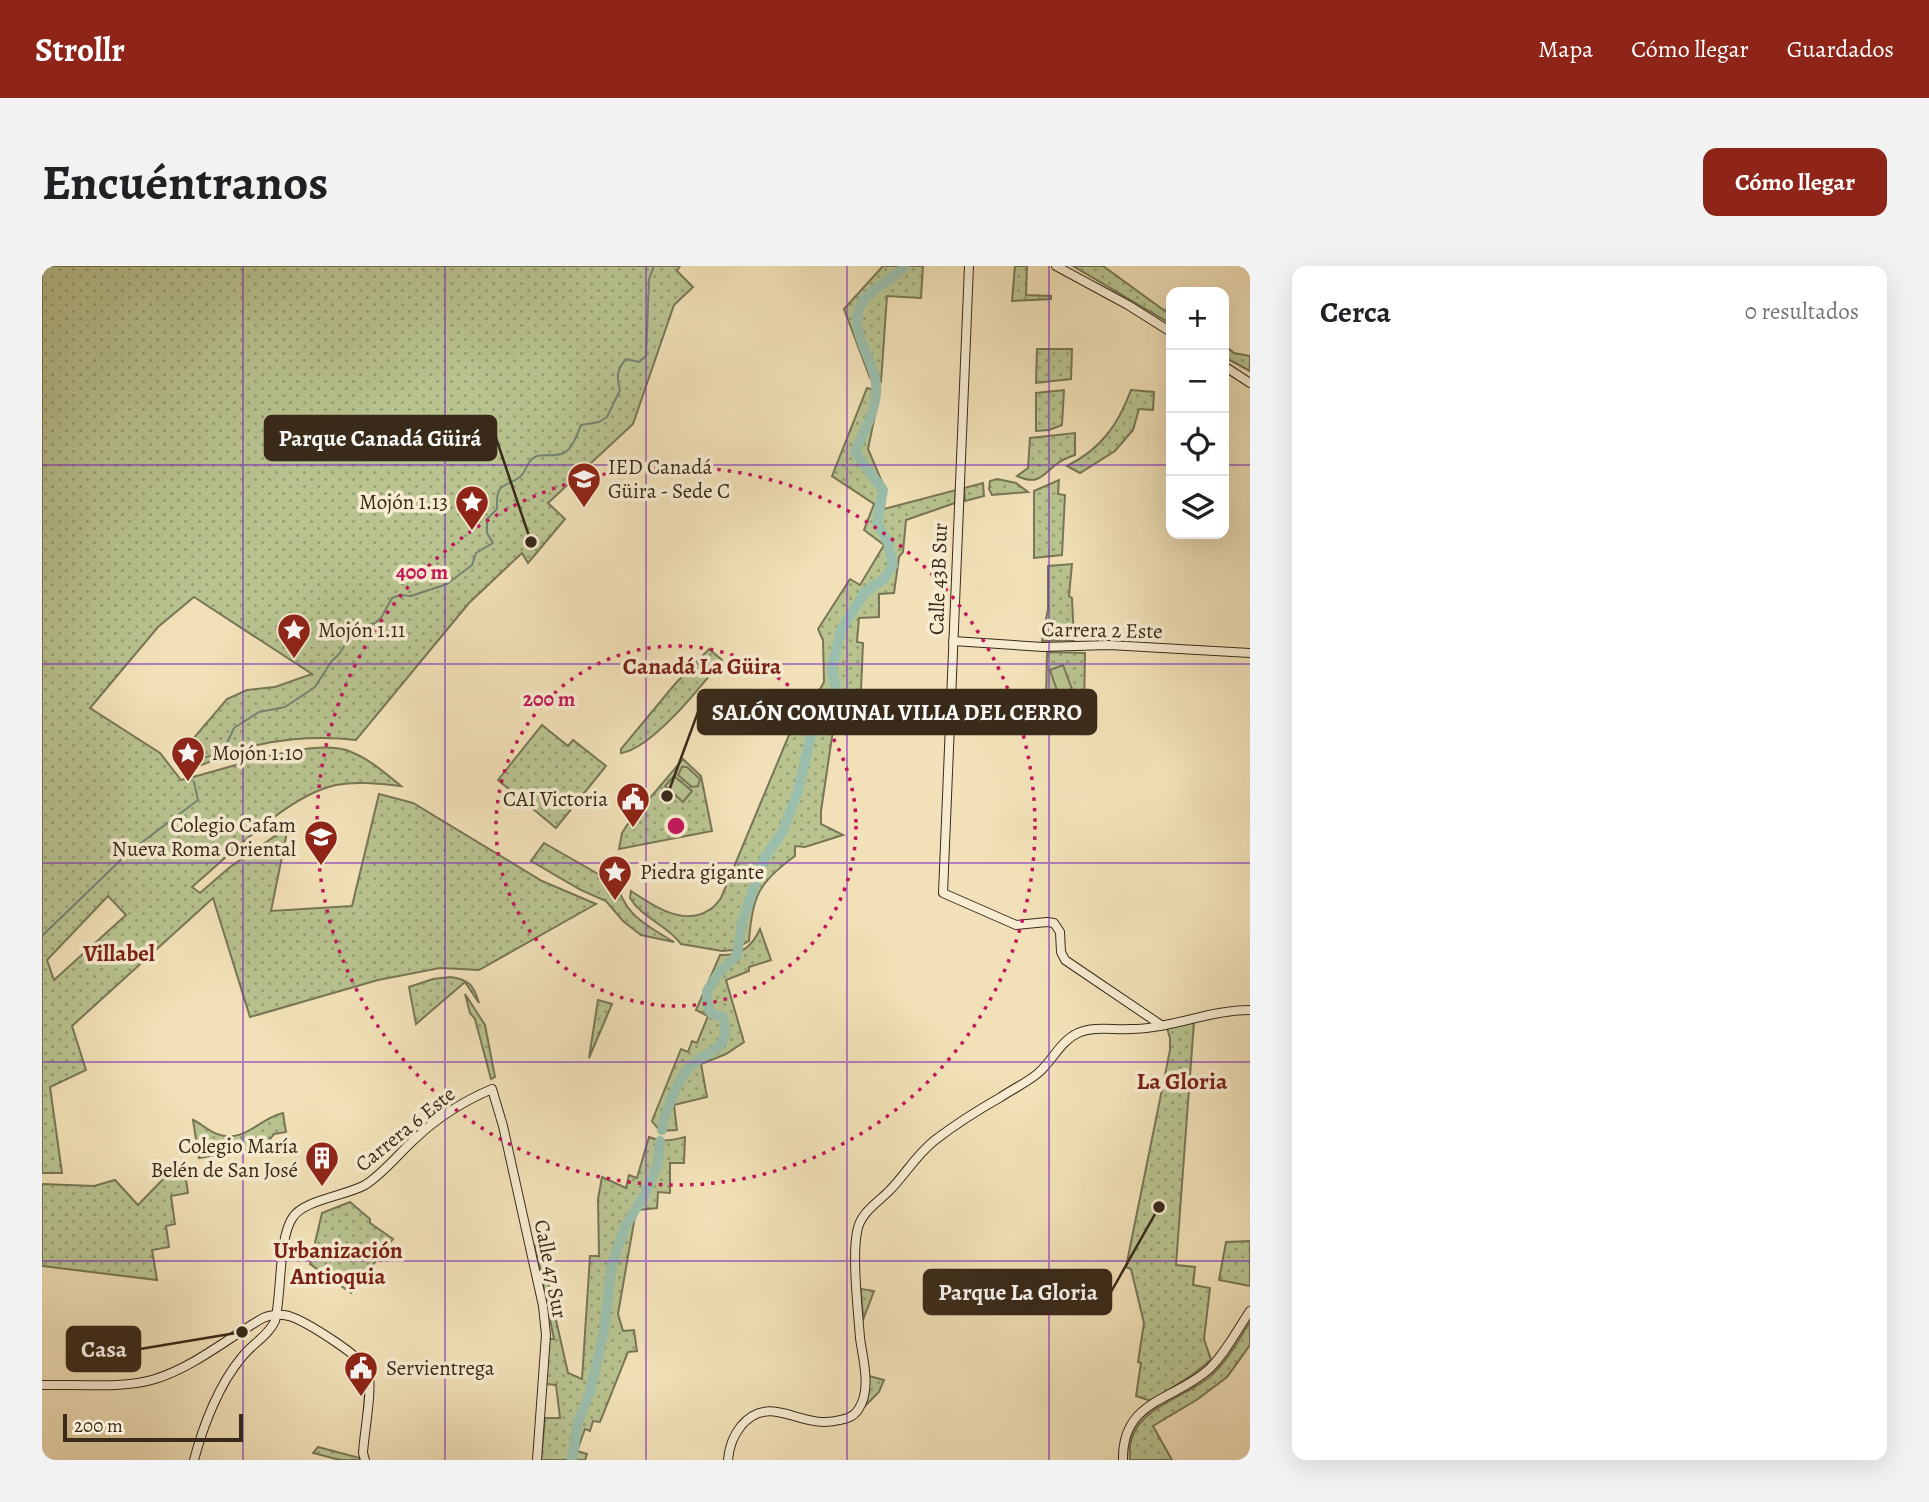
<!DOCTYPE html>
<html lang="es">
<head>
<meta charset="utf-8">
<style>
  body { margin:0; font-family:Alegreya,serif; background:#f2f2f2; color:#202124 }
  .controls { position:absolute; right:21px; top:21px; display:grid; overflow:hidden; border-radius:14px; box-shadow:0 7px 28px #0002 }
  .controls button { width:63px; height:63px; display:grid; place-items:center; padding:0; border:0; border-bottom:2px solid #e0e0e0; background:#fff; color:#202124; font:35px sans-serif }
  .scale { position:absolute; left:21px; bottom:18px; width:180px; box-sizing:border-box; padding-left:7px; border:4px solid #392a1a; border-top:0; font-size:19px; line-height:24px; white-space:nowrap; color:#392a1a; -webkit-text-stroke:5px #f7ecd1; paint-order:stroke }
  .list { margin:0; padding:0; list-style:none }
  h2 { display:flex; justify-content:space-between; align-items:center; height:91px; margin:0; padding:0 28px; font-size:30px }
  h2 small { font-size:23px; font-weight:400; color:#757577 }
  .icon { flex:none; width:38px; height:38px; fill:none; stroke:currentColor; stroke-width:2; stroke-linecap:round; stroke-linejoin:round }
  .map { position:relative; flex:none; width:1208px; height:1194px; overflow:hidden; border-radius:14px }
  header { display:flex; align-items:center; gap:42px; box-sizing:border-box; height:98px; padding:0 35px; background:#8f2418; color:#fff }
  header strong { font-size:33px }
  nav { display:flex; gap:38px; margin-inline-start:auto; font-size:24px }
  .intro { display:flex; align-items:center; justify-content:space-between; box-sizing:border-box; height:168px; padding:0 42px }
  h1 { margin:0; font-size:49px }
  .button { padding:18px 32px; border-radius:14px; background:#8f2418; color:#fff; font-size:24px; font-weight:700 }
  main { display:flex; gap:42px; padding:0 42px }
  aside { flex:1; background:#fff; border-radius:14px; box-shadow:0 7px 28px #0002 }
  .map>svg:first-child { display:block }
  .green { fill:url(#green-dots); stroke:#787655; stroke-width:2; fill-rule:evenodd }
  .pitch { fill:#b8c390; stroke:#787655; stroke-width:2 }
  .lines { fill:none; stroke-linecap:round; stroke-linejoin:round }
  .stream { stroke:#748372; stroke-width:2 }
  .river { stroke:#9bbeac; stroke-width:10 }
  .secondary-casing { stroke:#392a1a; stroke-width:10 }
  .secondary { stroke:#f7ecd1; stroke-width:8 }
  .grid { fill:none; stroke:#7b2cbf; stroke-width:2; stroke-opacity:0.55 }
  .ring { fill:none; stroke:#c2185b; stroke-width:3.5; stroke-dasharray:3.5 7 }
  .labels { text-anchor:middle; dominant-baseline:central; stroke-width:7; stroke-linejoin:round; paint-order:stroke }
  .poi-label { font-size:21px; fill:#392a1a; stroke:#f7ecd1; text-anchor:start }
  .street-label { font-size:21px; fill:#392a1a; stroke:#f7ecd1 }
  .neighbourhood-label { font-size:23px; font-weight:bold; fill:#7a1f14; stroke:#f7ecd1 }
  .quarter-label { font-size:24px; font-weight:bold; fill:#7a1f14; stroke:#f7ecd1 }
  .centre { fill:#c2185b; stroke:#f7ecd1; stroke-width:3.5 }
  .ring-label { font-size:21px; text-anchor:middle; font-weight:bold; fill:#c2185b; stroke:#f7ecd1; stroke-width:7; stroke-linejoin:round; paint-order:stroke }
  .leader { fill:none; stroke:#392a1a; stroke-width:2.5 }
  .callout-dot { fill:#392a1a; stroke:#f7ecd1; stroke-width:2.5 }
  .callout { fill:#392a1a; stroke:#392a1a; stroke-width:2.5 }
  .callout-label { font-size:23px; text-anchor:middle; font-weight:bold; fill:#fff }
</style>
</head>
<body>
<header>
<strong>Strollr</strong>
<nav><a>Mapa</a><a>Cómo llegar</a><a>Guardados</a></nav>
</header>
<div class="intro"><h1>Encuéntranos</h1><a class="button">Cómo llegar</a></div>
<main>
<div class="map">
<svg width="1208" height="1194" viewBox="0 0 1208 1194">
  <defs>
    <pattern id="green-dots" width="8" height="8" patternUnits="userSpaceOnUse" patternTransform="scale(1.75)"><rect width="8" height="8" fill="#b8c390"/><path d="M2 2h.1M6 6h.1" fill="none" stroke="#979f75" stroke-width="1.8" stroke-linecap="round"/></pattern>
  </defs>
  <rect width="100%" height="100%" fill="#f2e1b8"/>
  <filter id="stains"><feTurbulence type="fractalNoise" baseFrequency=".00286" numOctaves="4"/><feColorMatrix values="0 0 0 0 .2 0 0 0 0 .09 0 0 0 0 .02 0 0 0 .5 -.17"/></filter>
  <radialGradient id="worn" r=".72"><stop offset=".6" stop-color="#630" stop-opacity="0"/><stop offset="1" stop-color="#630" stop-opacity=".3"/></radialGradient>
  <g class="green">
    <path d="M0 0H638L635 5 651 21 632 39 591 158 506 237 523 253 486 297 480 287 427 337 314 474C274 469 229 473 190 486 174 492 161 501 144 503L135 497 150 474 185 433 205 424 233 421 270 408 152 331 116 361 48 442 118 487 139 514C180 505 266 472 304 484 325 491 342 506 359 520 338 518 316 515 294 519 246 529 188 589 150 621L158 627 188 601 246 561 229 645 310 640 337 528 371 537 500 615 554 638 437 704 398 702 336 714 208 751 171 632 30 760 44 804 8 821 20 907H0ZM66 630 84 649 12 714 5 694Z"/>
    <path d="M841 0H881L879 32 845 30 839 116 828 112 802 43Z"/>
    <path d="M973 0H985L984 29 1009 30V33L970 35Z"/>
    <path d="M1031 0H1061L1123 45 1128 39 1129 58Z"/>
    <path d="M1182 79 1192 87 1208 90V105L1182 91Z"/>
    <path d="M995 83H1030L1029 113 994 117Z"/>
    <path d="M825 122 838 125 826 183 843 223 842 243 914 224 913 237 864 254 861 286 857 291 852 327 837 328V351L817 352 815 376 821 377 818 448 793 451 779 545V558L801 569 763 581 753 580V590C717 616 710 630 707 675L691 684 680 685 639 678C625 659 600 652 588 632L589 625C610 639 641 661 667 644 672 642 676 636 679 632L757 445 763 450 782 416 781 374 776 363 808 313 818 319 842 279 822 264 832 238 790 210Z"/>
    <path d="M1022 124 1020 159 1007 164 994 165V127Z"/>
    <path d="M1089 124 1112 126 1111 144 1097 143 1091 164 1073 185 1038 207 1025 200C1059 183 1076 159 1089 124Z"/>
    <path d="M1033 167V189C1027 191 1021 193 1016 197 1000 209 997 220 975 210L986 202 988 172Z"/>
    <path d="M955 213 974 217 986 226 950 229 947 223 948 215Z"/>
    <path d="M1017 214 1016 228 1023 229 1020 289 992 292V225Z"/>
    <path d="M941 217 942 230 923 235 922 222Z"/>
    <path d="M1030 298 1027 330 1030 332 1032 374 1000 375 1006 343V300Z"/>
    <path d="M667 383 680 394C661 418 610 483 579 487V483L633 418Z"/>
    <path d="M1005 386 1043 387 1042 446 1020 447V432H1004Z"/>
    <path d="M500 459 526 480 531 474 564 500 514 562 456 514Z"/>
    <path d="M641 493 659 510 670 565 577 583 580 567 585 559Z"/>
    <path d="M502 577 565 613 573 610C580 648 602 658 632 676L599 669 581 655 564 635 539 624 489 595Z"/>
    <path d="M718 663 729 694 707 701V705L684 714 702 776 684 788 659 798 665 831 632 839 635 864 618 865 610 855 639 783 646 786 650 775 655 777 666 750 654 744 678 689C698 690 710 681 718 663Z"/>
    <path d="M409 711C427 714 432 719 437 737L423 716 374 758 367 721 391 713Z"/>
    <path d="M423 728 443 759 453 811 449 813 433 753 428 747Z"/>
    <path d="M556 734 570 738 547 792Z"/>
    <path d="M1152 756 1134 999 1153 1001 1151 1019 1168 1022 1162 1073 1169 1094 1150 1109 1109 1135 1094 1130 1099 1097 1096 1096 1102 1057 1089 1003 1084 1001 1128 784V772L1125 762Z"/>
    <path d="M241 847 244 866 232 868 222 881 157 892 151 854C160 858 166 865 175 868 203 878 217 852 241 847Z"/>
    <path d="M607 871C620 877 630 874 643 871L642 897H628V927L616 926 615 942 596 944 593 950 576 1048 581 1065 592 1064 595 1085 586 1086 558 1156 551 1155 548 1165 543 1163 535 1185 545 1188 543 1194H499L503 1152H518L514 1119 504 1118 507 1073H512L493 979 505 978 507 1023 526 1107 540 1113 548 990H557L556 933 560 911 584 922 587 909 595 912Z"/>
    <path d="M142 899 146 927 129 930 133 958 124 960 127 981 110 984 115 1014 0 1000V918L52 920 73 914 96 939 133 901Z"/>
    <path d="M308 936 328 953V957L351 973 309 1027 268 998 280 947Z"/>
    <path d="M1208 975V1020L1177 1014 1184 976Z"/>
    <path d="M819 1023 832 1025 821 1054Z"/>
    <path d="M1208 1056V1079L1185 1111 1156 1133 1111 1160 1130 1194H1088C1082 1146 1134 1136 1165 1113 1184 1098 1195 1076 1208 1056Z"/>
    <path d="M827 1110 842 1114 837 1126 821 1142Z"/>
    <path d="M276 1181 318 1192 319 1194H298L271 1187Z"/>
  </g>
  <g class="pitch">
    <path d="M1021 399 1030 423 1016 427 1008 404Z"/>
    <path d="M640 501H645L658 513 656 520 650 521 636 509Z"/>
    <path d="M632 510 650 525 641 536 623 520Z"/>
  </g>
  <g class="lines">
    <g class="stream">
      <path d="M146 502 152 494 176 488 183 481 192 462 217 446 243 441 273 421 289 396 298 387 308 370 316 362 333 357 339 352 350 332 358 329 369 330 405 318 430 299 434 287 451 277 445 267V253L455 243C454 215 461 223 478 211 485 205 484 194 495 190 503 188 514 191 522 187 531 182 535 168 539 159L557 156 565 151 578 124C574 111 575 103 584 93L597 96 604 90 607 13 612 0"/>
      <path d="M0 670 87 586 156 534 152 516"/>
    </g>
    <g class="river">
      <path d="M620 864C621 850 636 815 645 804 663 783 691 787 681 751L669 747 665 738V725L676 708 695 689 700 657 714 614 723 591 741 565 756 525 771 461 778 444 787 442 794 422 790 403 799 364 823 326 842 313 851 299 846 276 835 257 841 224 813 186C822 166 836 141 834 118 832 92 803 62 821 35 831 21 851 14 863 0"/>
      <path d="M530 1194 536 1156 548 1126 562 1065 570 998 583 961 603 928 616 898 618 875"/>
    </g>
    <g class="secondary-casing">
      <g id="secondary">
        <path d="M927 0 901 627 974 659 1005 656 1012 657 1018 666 1019 686 1023 694 1119 759"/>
        <path d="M1014 0 1086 39 1129 66"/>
        <path d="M1182 100 1208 117"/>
        <path d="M911 375 1001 381 1067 379 1208 387"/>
        <path d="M0 1119C32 1118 83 1123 113 1113 152 1101 186 1072 221 1052 230 1048 238 1048 247 1050 263 1055 322 1091 326 1106 331 1123 322 1167 321 1187L323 1194"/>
        <path d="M152 1194C161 1160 177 1118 200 1091 210 1078 226 1070 233 1055 240 1028 236 972 251 951 262 934 303 930 323 919 342 907 357 887 374 872 396 851 422 835 450 823L461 860 501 1040 504 1069 495 1194"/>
        <path d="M686 1194C687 1181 691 1170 699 1160 729 1125 758 1165 798 1154 805 1153 812 1150 816 1144 830 1124 821 1094 818 1072 816 1044 810 992 815 966 818 947 834 938 847 925 863 909 874 889 893 874 914 858 936 844 959 831 971 823 984 817 995 808 1010 796 1018 775 1036 767 1052 760 1071 764 1088 763 1128 763 1167 744 1208 744"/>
        <path d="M1081 1194C1080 1134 1131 1135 1166 1104 1183 1088 1195 1064 1208 1045"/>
      </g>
    </g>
    <use href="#secondary" class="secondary"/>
  </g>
  <path class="grid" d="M201 0V1194M403 0V1194M604 0V1194M805 0V1194M1007 0V1194M0 199H1129M1182 199H1208M0 398H1208M0 597H1208M0 796H1208M0 995H1208"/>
  <g class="ring">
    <circle cx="634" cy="560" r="180"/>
    <circle cx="634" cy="560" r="359"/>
  </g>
  <defs>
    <g id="school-pin" transform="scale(1.75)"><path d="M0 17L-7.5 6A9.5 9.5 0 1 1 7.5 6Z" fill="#8f2418" stroke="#f7ecd1"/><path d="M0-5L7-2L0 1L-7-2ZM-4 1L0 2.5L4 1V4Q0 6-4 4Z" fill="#fff"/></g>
    <g id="sight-pin" transform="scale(1.75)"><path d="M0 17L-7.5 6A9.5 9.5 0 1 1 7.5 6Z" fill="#8f2418" stroke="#f7ecd1"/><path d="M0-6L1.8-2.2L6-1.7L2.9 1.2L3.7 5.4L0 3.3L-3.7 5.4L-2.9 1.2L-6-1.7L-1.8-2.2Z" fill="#fff"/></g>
    <g id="civic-pin" transform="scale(1.75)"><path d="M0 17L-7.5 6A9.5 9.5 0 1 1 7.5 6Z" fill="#8f2418" stroke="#f7ecd1"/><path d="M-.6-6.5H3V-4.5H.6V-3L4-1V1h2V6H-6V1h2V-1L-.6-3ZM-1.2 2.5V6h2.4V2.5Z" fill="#fff"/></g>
    <g id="building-pin" transform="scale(1.75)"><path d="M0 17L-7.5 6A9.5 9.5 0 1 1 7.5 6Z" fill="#8f2418" stroke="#f7ecd1"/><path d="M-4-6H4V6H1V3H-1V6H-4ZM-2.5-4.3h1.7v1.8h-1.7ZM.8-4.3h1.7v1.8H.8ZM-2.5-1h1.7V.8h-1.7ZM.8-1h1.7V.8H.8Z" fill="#fff"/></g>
  </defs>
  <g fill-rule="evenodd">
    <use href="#school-pin" x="542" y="213"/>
    <use href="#sight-pin" x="430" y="236"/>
    <use href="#sight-pin" x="252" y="364"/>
    <use href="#sight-pin" x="146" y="487"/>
    <use href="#civic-pin" x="591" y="533"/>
    <use href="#school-pin" x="279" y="571"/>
    <use href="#sight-pin" x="573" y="606"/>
    <use href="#building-pin" x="280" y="892"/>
    <use href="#civic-pin" x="319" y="1102"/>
  </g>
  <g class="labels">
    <g class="poi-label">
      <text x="566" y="201">IED Canadá<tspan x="566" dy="24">Güira - Sede C</tspan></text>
      <text x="406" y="236" text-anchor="end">Mojón 1.13</text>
      <text x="276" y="364">Mojón 1.11</text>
      <text x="170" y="487">Mojón 1.10</text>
      <text x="566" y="533" text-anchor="end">CAI Victoria</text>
      <text x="254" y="559" text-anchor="end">Colegio Cafam<tspan x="254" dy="24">Nueva Roma Oriental</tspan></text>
      <text x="598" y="606">Piedra gigante</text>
      <text x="256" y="880" text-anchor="end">Colegio María<tspan x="256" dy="24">Belén de San José</tspan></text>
      <text x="344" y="1102">Servientrega</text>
    </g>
    <g class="street-label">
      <text transform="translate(896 313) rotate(-88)">Calle 43B Sur</text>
      <text transform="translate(1060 364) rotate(1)">Carrera 2 Este</text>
      <text transform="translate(363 863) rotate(-39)">Carrera 6 Este</text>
      <text transform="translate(509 1003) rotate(79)">Calle 47 Sur</text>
    </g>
    <g class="neighbourhood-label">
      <text x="660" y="400">Canadá La Güira</text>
      <text x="77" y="687">Villabel</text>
      <text x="296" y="984">Urbanización<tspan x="296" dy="26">Antioquia</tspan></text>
    </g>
    <g class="quarter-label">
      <text x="1140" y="815">La Gloria</text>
    </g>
  </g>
  <circle cx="634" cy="560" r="10" class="centre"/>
  <g class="ring-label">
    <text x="380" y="313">400 m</text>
    <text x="507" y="440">200 m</text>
  </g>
  <path class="leader" d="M489 276L454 172M625 530L656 446M1117 941L1069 1026M200 1066L98 1083"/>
  <g class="callout-dot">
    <circle cx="489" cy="276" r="7"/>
    <circle cx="625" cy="530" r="7"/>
    <circle cx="1117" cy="941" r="7"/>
    <circle cx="200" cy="1066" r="7"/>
  </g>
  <g class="callout">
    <rect x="223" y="150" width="231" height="44" rx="7"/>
    <rect x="656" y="424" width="398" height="44" rx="7"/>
    <rect x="882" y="1004" width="187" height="44" rx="7"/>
    <rect x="25" y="1061" width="73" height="44" rx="7"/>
  </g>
  <g class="callout-label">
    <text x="338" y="180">Parque Canadá Güirá</text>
    <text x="855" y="454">SALÓN COMUNAL VILLA DEL CERRO</text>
    <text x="976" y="1034">Parque La Gloria</text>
    <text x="62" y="1091">Casa</text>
  </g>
  <rect width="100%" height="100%" filter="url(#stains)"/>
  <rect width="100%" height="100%" fill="url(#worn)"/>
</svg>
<div class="controls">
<button>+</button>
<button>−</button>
<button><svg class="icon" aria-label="locate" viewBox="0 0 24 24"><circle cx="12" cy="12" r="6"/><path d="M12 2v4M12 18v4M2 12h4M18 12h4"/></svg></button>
<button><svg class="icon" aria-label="layers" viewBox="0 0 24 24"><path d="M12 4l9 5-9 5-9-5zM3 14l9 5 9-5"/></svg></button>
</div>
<div class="scale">200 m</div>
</div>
<aside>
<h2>Cerca<small>0 resultados</small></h2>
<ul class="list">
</ul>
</aside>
</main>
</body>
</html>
